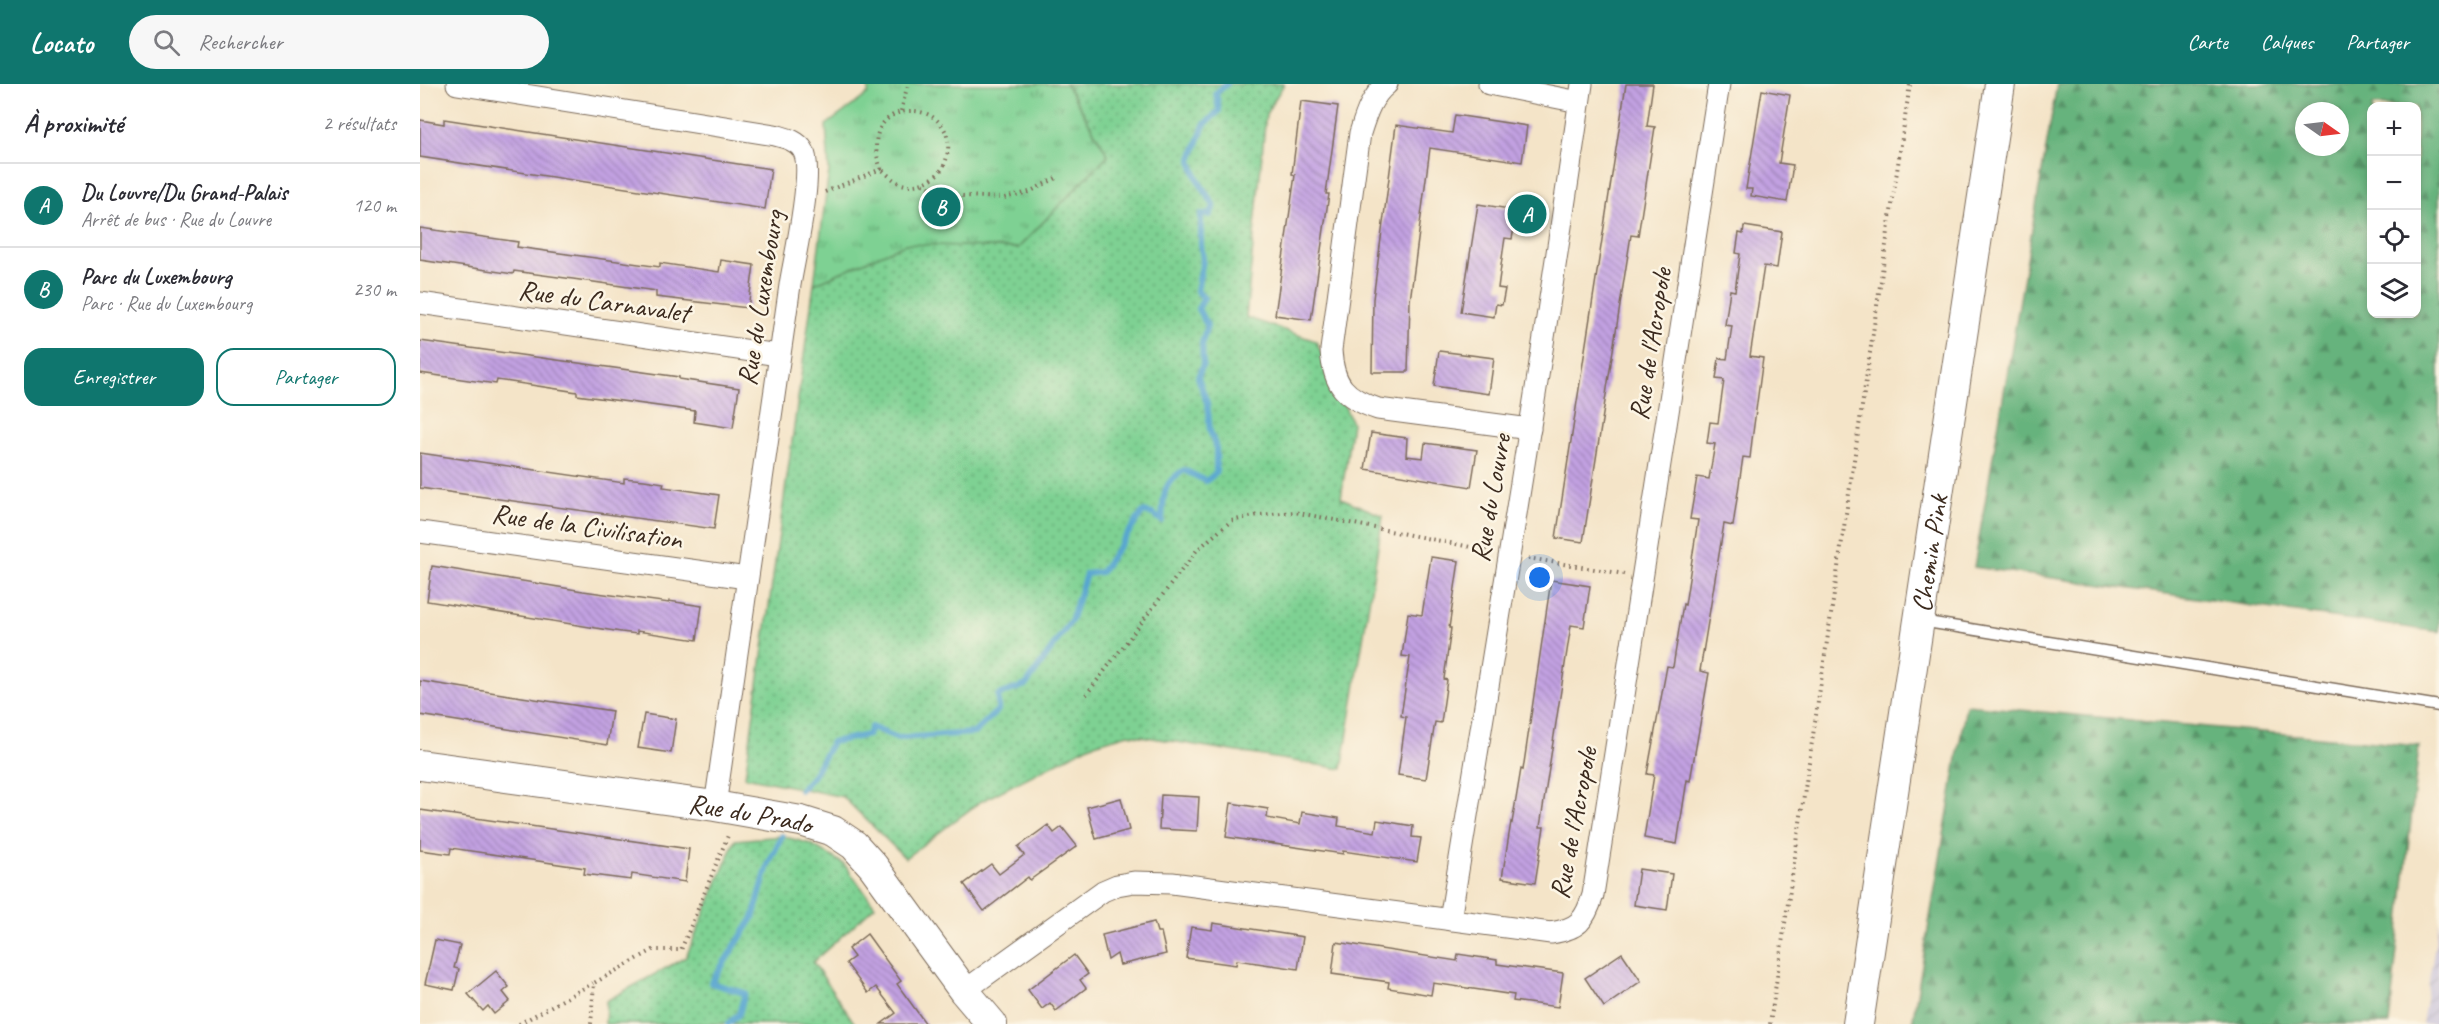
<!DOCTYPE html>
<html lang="fr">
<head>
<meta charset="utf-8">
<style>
  body { margin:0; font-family:Caveat,sans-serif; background:#f7f7f7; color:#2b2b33 }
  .controls { position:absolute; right:18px; top:18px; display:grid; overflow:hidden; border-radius:12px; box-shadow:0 3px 9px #0003 }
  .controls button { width:54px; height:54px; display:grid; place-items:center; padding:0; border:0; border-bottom:2px solid #e1e1e2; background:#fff; color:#2b2b33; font:30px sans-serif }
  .compass { position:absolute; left:1875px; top:18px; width:54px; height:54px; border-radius:50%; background:#fff; box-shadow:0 3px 9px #0003; rotate:104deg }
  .you { position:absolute; left:1120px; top:494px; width:21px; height:21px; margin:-15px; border:4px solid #fff; border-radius:50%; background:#1a73e8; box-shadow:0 0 0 9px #1a73e833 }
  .badge { display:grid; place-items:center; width:39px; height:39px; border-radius:50%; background:#0f766e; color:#fff; font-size:20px; font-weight:700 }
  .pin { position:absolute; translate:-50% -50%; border:3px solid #fff; box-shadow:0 2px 6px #0006 }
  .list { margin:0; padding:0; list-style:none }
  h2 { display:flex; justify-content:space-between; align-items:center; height:78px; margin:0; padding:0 24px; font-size:26px }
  h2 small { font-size:20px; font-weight:400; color:#7c7c81 }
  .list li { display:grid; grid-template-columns:39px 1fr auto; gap:18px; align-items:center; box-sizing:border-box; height:84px; padding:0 24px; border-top:2px solid #e1e1e2 }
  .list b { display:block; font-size:22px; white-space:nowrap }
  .list p { margin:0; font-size:20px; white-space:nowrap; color:#7c7c81 }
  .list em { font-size:20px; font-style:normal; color:#7c7c81 }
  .actions { display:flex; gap:12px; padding:18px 24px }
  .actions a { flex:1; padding:14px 0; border:2px solid #0f766e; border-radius:18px; text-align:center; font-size:21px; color:#0f766e }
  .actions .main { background:#0f766e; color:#fff }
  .icon { flex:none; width:33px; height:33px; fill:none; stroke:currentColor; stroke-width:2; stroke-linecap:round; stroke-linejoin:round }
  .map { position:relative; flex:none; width:2019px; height:940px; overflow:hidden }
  header { display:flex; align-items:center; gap:36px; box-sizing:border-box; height:84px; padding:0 30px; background:#0f766e; color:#fff }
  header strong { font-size:28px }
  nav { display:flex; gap:33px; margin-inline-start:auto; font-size:21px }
  .search { width:420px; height:54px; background:#f7f7f7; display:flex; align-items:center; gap:15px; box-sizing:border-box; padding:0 21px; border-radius:33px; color:#7c7c81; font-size:22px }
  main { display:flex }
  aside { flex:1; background:#fff }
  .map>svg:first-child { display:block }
  .industrial { fill:url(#industrial-furrows) }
  .grass { fill:url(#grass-dots); stroke:#5c7e58; stroke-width:1.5 }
  .forest { fill:url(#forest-firs); stroke:#506e4e; stroke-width:1.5; fill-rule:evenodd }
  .park { fill:url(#park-tufts); stroke:#5c7e58; stroke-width:1.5 }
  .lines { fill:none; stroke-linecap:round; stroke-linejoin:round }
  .stream { stroke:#56a5d0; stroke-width:6 }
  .building { fill:url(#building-back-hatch) }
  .lane-casing { stroke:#7c6b5a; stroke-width:13 }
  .street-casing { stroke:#7c6b5a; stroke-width:23 }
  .secondary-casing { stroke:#7c6b5a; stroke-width:32 }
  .path { stroke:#7c6b5a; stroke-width:4; stroke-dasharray:1.5 4.5; stroke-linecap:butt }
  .lane { stroke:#fff; stroke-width:10 }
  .street { stroke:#fff; stroke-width:21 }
  .secondary { stroke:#fff; stroke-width:30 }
  .labels { text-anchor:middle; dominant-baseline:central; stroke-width:5; stroke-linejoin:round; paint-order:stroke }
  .street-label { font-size:28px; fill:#3b2a1e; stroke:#fcf5e5 }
</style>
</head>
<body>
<header>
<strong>Locato</strong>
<div class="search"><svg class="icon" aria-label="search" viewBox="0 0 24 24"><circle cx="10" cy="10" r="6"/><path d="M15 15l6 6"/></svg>Rechercher</div>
<nav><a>Carte</a><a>Calques</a><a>Partager</a></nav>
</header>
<main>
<aside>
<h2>À proximité<small>2 résultats</small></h2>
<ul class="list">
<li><span class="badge">A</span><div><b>Du Louvre/Du Grand-Palais</b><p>Arrêt de bus · Rue du Louvre</p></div><em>120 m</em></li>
<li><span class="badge">B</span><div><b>Parc du Luxembourg</b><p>Parc · Rue du Luxembourg</p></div><em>230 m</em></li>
</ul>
<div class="actions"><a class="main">Enregistrer</a><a>Partager</a></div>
</aside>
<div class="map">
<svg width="2019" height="940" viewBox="0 0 2019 940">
  <defs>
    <pattern id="industrial-furrows" width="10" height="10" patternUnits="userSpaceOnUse" patternTransform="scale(1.5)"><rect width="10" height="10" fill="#c5c0da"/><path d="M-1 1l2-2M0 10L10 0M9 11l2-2" fill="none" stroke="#aaa5bb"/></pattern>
    <pattern id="grass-dots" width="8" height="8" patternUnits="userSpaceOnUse" patternTransform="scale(1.5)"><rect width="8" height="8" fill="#7ed193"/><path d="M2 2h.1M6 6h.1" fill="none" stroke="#68aa77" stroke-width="1.8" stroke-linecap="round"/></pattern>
    <pattern id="forest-firs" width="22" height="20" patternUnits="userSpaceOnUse" patternTransform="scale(1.5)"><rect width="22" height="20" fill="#66b37d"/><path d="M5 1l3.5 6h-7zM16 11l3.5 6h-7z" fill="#559266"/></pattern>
    <pattern id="park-tufts" width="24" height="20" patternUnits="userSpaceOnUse" patternTransform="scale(1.5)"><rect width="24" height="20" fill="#7ed193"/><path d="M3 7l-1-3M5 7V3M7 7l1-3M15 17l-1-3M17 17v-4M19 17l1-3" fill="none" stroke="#68aa77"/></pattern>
    <pattern id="building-back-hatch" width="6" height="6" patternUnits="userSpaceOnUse" patternTransform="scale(1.5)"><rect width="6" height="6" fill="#c2a1e2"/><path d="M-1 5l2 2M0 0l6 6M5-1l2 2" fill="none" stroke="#9f83b7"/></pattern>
  </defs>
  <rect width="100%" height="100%" fill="#fcf5e5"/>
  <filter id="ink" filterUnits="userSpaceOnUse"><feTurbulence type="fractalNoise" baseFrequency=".0167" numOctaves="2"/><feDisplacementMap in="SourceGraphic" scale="12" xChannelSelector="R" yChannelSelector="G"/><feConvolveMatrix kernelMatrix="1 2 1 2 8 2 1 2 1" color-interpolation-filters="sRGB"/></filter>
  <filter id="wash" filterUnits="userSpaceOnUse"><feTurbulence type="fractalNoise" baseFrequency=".008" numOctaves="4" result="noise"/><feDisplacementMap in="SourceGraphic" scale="24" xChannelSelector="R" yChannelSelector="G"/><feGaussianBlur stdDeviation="1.35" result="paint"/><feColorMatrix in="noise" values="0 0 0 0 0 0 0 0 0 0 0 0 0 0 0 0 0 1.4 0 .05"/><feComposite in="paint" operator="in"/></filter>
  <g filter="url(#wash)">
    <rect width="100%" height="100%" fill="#f4e4c8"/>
    <path class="industrial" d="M2019 837V940H2002Z"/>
    <g class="grass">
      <path d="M646 0H864L846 30 826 233 896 257 932 339 921 414 963 432 922 685 708 650 671 661 560 718 485 774 423 713 325 693 394 200 485 159 598 164 688 71Z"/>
      <path d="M362 752 391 760 424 780 455 822 393 878 435 940H185L186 917 266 873 315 756Z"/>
    </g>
    <g class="forest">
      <path d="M1637 0H2019V548L1554 483ZM1952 22H1996V230H1952ZM1884 27H1920V63H1884Z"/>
      <path d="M1546 621 1999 662 1969 940H1492Z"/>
    </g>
    <path class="park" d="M449 0H646L688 71 598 164 485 160 394 200 409 87 406 41 448 10Z"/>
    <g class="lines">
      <g class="stream">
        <path d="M380 706 392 693 412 658 448 651 451 643 478 654 554 649 578 626V611L606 601 651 537 666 490 681 488 723 428 733 430 742 437C744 412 741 400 764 386L786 397 796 389V364L790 347 787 319 778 293 783 280 782 259 787 241 778 225 784 214 777 207 783 176 781 160V130L790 131 794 122 778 96 771 77 784 41 799 27 796 9 807 0"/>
        <path d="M308 940 319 930 325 909 291 899 333 834 348 781 362 752"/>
      </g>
    </g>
    <g id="blocks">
      <g class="building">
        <path d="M1206 0H1233L1227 42 1235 43 1218 152 1211 151 1163 458 1136 454Z"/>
        <path d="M1342 6 1370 11 1359 79 1373 81 1367 118 1331 112 1332 105H1326Z"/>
        <path d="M881 17 918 22 906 110H909L891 236 855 231 875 91 872 90Z"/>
        <path d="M1035 31 1107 42 1102 78 1010 64 990 217 988 288H952L953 215 976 41 1032 49Z"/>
        <path d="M24 35 351 85 345 125 0 73V36L24 40Z"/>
        <path d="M1058 120 1090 125 1088 137 1095 139 1092 155 1085 154 1083 167 1078 204 1085 205 1082 221 1076 220 1074 233 1041 228Z"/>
        <path d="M1324 142 1362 148 1357 184 1344 182 1330 272 1343 274 1332 356 1330 374 1323 373 1313 442 1304 440 1280 587 1289 589 1270 697 1267 696 1257 760 1224 754 1234 691 1227 690 1247 582 1253 583 1263 520 1265 521 1278 436 1270 435 1277 393 1289 395 1295 360 1287 359 1290 338 1298 339 1304 296 1296 295 1299 274 1307 275 1312 242 1305 241 1310 206 1315 207 1320 170 1316 169 1319 149 1323 150Z"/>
        <path d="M0 144 98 158 97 163 240 183V179L299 188 301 176 334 181 328 224 236 213V207L153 195 94 187 93 190 0 176Z"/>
        <path d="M0 257 259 293V295L319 304 313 344 274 338 275 327 157 311V308L77 296 76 300 0 289Z"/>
        <path d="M1019 267 1074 274 1069 310 1014 302Z"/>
        <path d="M951 349 987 354 986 372 1003 374 1005 359 1057 366 1051 403 945 385Z"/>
        <path d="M0 369 204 399V394L224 396 244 399 243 403 299 411 294 445 0 404Z"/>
        <path d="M1011 473 1039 477 1029 544H1031L1024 595 1027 596 1021 639 1015 638 1006 695 978 691 986 633 981 632 990 573 982 572 988 529 1002 531Z"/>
        <path d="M12 482 163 507 249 519V517L282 522 277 556 217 547V550L201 548 7 517Z"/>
        <path d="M1131 496 1170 502 1164 543 1151 541 1120 743H1124L1115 799 1082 794 1091 738 1092 739 1101 685 1103 686Z"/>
        <path d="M0 597 192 627 187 661 0 631Z"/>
        <path d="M224 630 256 635 251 669 218 664Z"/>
        <path d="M741 711 779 713 777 747 739 745Z"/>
        <path d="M701 714 709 746 676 755 667 723Z"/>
        <path d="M811 719 848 725 847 734 880 740 882 728 919 734 918 742 955 748 957 736 993 742 992 753 1001 754 997 778 923 767V770L806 753Z"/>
        <path d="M0 726 269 765 265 798 212 790 211 796 164 790 165 784 31 764 30 770 0 766Z"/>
        <path d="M628 741 634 749 642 743 657 762 610 796 608 793 564 827 544 800 571 780 579 790 604 771 598 763Z"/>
        <path d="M1219 785 1252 790 1247 826 1214 821Z"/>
        <path d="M734 838 737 848H741L746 870 700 881 697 870 688 876 682 851Z"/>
        <path d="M793 839 883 853 878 885 817 876 816 881 766 874 771 843 792 846Z"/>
        <path d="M447 850 481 897 477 900 506 940H461L476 929 456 903 448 909 426 879 434 873 428 865Z"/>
        <path d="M15 856 40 861 34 884 39 885 34 906 5 900Z"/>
        <path d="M916 858 1037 877 1038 870 1077 876V880L1143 889 1138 923 1093 917 1094 911 1013 899 1011 911 968 904 969 898 912 890Z"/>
        <path d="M1202 869 1221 897 1184 923 1165 894Z"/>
        <path d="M654 871 668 890 660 896 666 904 636 927 630 919 622 925 608 906Z"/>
        <path d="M76 887 89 903 83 908 90 917 74 930 68 922 63 927 48 910Z"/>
      </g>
    </g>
  </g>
  <g filter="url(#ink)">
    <use href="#blocks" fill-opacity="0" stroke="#7c6b5a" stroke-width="1.5"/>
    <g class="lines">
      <g class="lane-casing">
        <path id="lane" d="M1501 537 2019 622"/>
      </g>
      <g class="street-casing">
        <g id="street">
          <path d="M37 0 355 51C365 54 377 56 383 66 395 86 374 175 370 201L295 722"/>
          <path d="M967 0C951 13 946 30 940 49L911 266C913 301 925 314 958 325L1110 345"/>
          <path d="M1069 0 1159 18"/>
          <path d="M0 219 359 271"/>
          <path d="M0 448 327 494"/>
          <path d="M1030 836C1075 558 1122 279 1162 0"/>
          <path d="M544 907 683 807 697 801 714 798 752 799 1131 849C1158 845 1165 837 1173 811L1299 0"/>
        </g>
      </g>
      <g class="secondary-casing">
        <g id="secondary">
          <path id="s1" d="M0 681 295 722 381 737 413 747 434 761 453 782 544 907 572 940"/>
          <path id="s2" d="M1438 940 1580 0"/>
        </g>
      </g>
      <g class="path">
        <path d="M481 27 488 0"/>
        <path d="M503 100 525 111 584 114 609 108 638 93"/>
        <path d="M405 108 461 85C431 6 549 11 525 79 519 95 496 106 479 99 473 96 466 89 461 85"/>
        <path d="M1108 474 1204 490"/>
        <path d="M666 611 777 466 811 437 838 431 874 428 1071 467"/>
        <path d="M99 940 173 899"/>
        <path d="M171 940 174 899 233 866H261L309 749"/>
        <path d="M1350 940 1490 0"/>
      </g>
      <use href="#lane" class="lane"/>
      <use href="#street" class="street"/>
      <use href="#secondary" class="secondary"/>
    </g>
  </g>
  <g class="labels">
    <g class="street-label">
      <text transform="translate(340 214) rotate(-81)">Rue du Luxembourg</text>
      <text transform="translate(184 217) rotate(8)">Rue du Carnavalet</text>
      <text transform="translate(1230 260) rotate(-81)">Rue de l'Acropole</text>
      <text transform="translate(1070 414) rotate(-80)">Rue du Louvre</text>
      <text transform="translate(167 442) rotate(8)">Rue de la Civilisation</text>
      <text stroke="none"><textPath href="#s2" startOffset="476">Chemin Pink</textPath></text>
      <text stroke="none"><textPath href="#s1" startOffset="334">Rue du Prado</textPath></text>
      <text transform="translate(1153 739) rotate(-79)">Rue de l'Acropole</text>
    </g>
  </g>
</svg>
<div class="controls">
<button>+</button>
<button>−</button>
<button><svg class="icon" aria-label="locate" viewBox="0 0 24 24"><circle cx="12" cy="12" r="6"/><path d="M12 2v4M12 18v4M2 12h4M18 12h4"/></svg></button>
<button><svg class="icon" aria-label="layers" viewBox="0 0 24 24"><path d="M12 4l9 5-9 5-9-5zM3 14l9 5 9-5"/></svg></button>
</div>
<svg class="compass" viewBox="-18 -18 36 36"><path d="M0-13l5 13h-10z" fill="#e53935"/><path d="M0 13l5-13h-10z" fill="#7c7c81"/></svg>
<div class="you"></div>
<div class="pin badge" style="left:1107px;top:130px">A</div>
<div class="pin badge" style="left:521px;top:123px">B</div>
</div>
</main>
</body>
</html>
